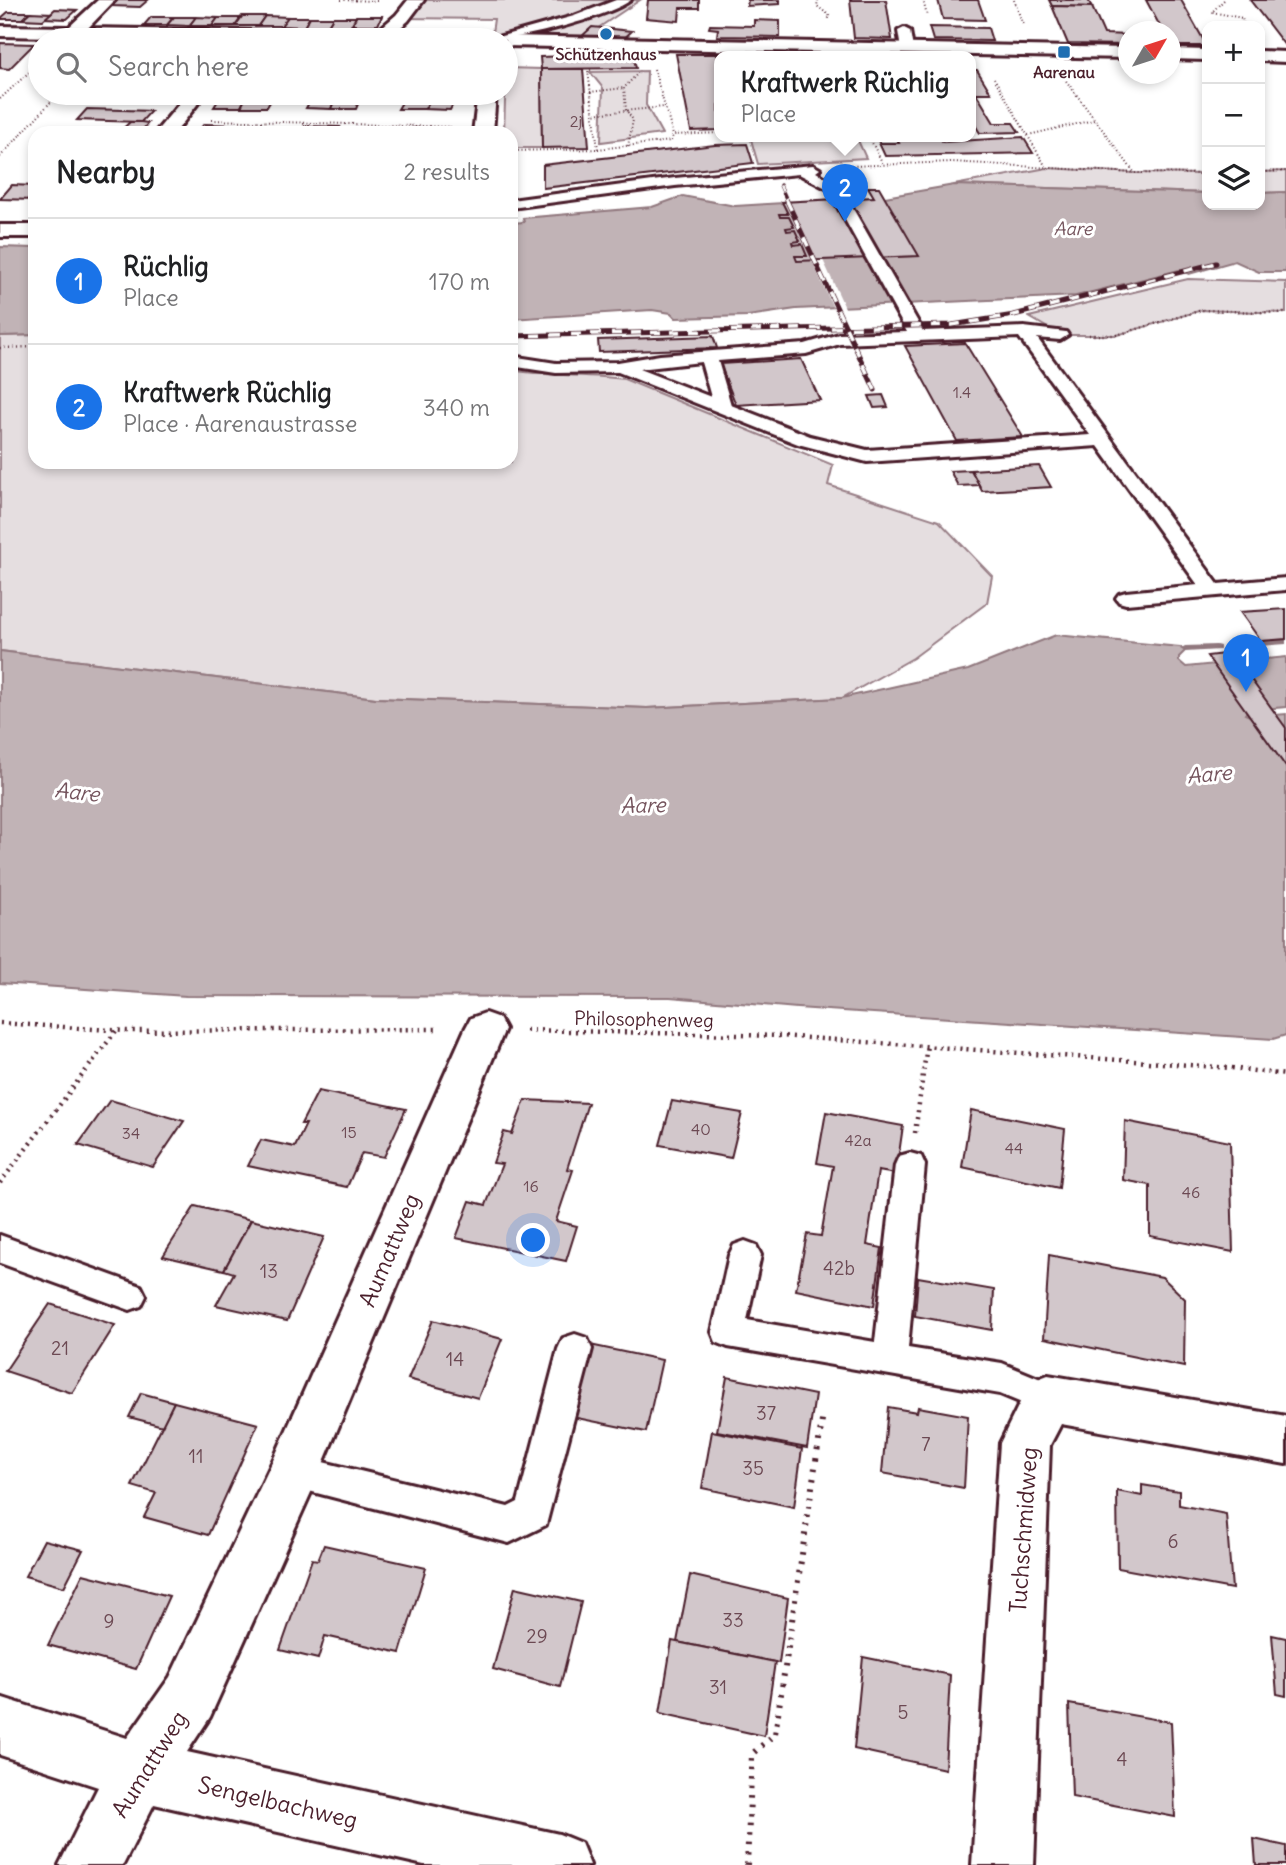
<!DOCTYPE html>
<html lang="en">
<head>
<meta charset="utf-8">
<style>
  body { margin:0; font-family:Delius,sans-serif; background:#f2f2f2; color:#202124 }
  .controls { position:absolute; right:21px; top:21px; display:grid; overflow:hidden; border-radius:14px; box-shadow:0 4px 10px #0003 }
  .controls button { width:63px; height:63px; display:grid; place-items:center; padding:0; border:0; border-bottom:2px solid #e0e0e0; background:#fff; color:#202124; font:35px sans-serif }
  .compass { position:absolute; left:1118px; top:21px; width:63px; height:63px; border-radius:50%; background:#fff; box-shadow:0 4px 10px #0003; rotate:51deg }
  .you { position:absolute; left:534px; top:1241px; width:24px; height:24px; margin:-18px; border:5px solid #fff; border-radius:50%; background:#1a73e8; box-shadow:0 0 0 10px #1a73e833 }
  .badge { display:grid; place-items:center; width:46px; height:46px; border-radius:50%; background:#1a73e8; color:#fff; font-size:23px; font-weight:700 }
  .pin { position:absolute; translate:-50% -58px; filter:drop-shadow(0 2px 4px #0008) }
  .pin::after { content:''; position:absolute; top:37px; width:24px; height:21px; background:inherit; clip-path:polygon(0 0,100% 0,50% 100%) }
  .popup { position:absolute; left:714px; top:51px; width:262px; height:91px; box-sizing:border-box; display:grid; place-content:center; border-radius:14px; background:#fff; filter:drop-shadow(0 2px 5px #0005); font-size:23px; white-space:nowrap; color:#757577 }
  .popup b { font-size:26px; color:#202124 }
  .popup::after { content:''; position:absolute; left:50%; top:100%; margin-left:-14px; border:14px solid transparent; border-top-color:#fff }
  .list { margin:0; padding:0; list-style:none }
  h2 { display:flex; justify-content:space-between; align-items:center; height:91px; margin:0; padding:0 28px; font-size:30px }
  h2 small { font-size:23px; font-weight:400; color:#757577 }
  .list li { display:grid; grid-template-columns:46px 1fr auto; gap:21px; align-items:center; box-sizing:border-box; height:126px; padding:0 28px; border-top:2px solid #e0e0e0 }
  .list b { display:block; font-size:26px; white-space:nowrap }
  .list p { margin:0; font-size:23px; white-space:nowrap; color:#757577 }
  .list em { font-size:23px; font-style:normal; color:#757577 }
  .icon { flex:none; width:38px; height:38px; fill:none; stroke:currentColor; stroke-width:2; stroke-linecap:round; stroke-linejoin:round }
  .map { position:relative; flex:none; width:1286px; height:1865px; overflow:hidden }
  .search { position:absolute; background:#fff; box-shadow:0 4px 10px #0003; left:28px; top:28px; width:490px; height:77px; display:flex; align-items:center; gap:18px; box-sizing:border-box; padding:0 24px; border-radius:38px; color:#757577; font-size:26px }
  .panel { position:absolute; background:#fff; box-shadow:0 4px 10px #0003; left:28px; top:126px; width:490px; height:343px; border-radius:21px }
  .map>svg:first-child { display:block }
  .green { fill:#e5dee0; stroke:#987e86; stroke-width:2 }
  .water { fill:#c1b3b6; stroke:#91787e; stroke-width:2 }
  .pier { fill:#fff }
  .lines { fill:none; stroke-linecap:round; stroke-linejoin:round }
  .stream { fill:#91787e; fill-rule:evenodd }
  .building { fill:#d2c7cb; stroke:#4a1f2b; stroke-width:2 }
  .lane-casing { stroke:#4a1f2b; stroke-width:6 }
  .street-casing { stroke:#4a1f2b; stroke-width:6 }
  .path-far3 { stroke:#4a1f2b; stroke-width:2; stroke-dasharray:1 2.5; stroke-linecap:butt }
  .path-far2 { stroke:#4a1f2b; stroke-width:2.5; stroke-dasharray:1 3.5; stroke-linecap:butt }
  .path-far1 { stroke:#4a1f2b; stroke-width:4.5; stroke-dasharray:2 5; stroke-linecap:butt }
  .path { stroke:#4a1f2b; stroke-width:6; stroke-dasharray:2.5 7; stroke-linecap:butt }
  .lane { fill:#fff; fill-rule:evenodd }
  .street { fill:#fff; fill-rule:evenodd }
  .rail-far1-casing { stroke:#4a1f2b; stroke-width:3.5 }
  .rail-casing { stroke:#4a1f2b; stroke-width:5 }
  .rail-far1 { stroke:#fff; stroke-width:2.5; stroke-dasharray:7; stroke-linecap:butt }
  .rail { stroke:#fff; stroke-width:3.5; stroke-dasharray:10; stroke-linecap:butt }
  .poi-dot { fill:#1f6fb2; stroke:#fff; stroke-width:2.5 }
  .labels { text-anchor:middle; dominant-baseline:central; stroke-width:6; stroke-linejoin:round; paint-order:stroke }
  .far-poi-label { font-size:16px; font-weight:bold; fill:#4a1f2b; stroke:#fff }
  .number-label { font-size:16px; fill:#6c4953 }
  .far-water-label { font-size:18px; font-style:italic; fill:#74535c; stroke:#fff }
  .street-label { font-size:19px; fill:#4a1f2b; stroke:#fff }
  .near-number-label { font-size:19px; fill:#6c4953 }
  .water-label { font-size:21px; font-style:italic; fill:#74535c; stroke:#fff }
  .near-street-label { font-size:23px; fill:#4a1f2b; stroke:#fff }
</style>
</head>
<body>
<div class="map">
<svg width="1286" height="1865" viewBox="0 0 1286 1865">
  <rect width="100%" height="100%" fill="#fff"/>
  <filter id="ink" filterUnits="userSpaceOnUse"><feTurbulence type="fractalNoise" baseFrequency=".0143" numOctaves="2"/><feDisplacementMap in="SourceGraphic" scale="14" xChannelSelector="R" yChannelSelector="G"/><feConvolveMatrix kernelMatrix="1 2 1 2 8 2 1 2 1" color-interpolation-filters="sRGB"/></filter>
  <g filter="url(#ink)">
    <g class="green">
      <path d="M416 0H640L577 42 491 40 494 19 402 18Z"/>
      <path d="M506 68 541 69 542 148H511V133H504Z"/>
      <path d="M647 71 646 105 662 134 601 142 603 88 590 72Z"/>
      <path d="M750 136H856L866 158 758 164Z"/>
      <path d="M1047 168 1135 173 1207 174V193L954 185Z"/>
      <path d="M1286 171V192L1260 193V172Z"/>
      <path d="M1188 279 1286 282V313L1202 310 1117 335H1060L1029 317Z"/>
      <path d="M35 335V462H511V370C548 377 586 374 624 379L833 465 828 485 939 521 992 576 987 603 913 658 842 698 647 708 376 698 0 651V336Z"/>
    </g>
    <g class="water">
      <path d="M954 185 1207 193V205H1260V193L1286 192V272H1259L1235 261 1189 274 1179 270 1076 296 796 309 748 316 676 318 671 313 652 310 511 319V223L524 222 523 218 652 207 683 196 735 206 885 197Z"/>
      <path d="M0 247 35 248V335L0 336Z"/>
      <path d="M1056 635 1180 647 1186 650 1179 657V661L1186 667 1286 657V707L1248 710 1245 714 1252 717 1286 714V1035L1273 1039 797 1008 670 997 186 996 0 983V651L375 698 647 708 842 698 968 670Z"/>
    </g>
    <path class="pier" d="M823 260 846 310H834L812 261Z"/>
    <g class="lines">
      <g class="stream">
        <path d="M1286 638V644L1247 647 1242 644 1247 641Z"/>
        <path d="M1216 645 1220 646V650L1185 652 1180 649 1185 646Z"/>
      </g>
    </g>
    <g class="building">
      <path d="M118 0H148L140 7 112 6Z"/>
      <path d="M648 0H699V8H680L679 21 646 18Z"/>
      <path d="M748 0H780V4L747 6Z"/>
      <path d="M850 0H886L892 39 854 38Z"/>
      <path d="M938 0H978L985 20 943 19Z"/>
      <path d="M1049 0H1088L1092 7 1052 6Z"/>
      <path d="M1146 0H1181L1207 46H1170V32H1163Z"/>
      <path d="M1250 0H1284L1286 3V47Z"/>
      <path d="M1052 6 1092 7 1104 34 1128 35V45L1068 44Z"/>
      <path d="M55 9 77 10 67 19 45 18Z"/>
      <path d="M8 12H30L22 19H0Z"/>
      <path d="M30 12 51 13 43 20 22 19Z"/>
      <path d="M242 16H265L258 26H235Z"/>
      <path d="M265 16 288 17 281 26H258Z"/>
      <path d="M356 16H382L378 25H351Z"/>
      <path d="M151 17H174L167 25H144Z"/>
      <path d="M174 17H196L189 26 167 25Z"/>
      <path d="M196 17 218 18 212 26H189Z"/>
      <path d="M288 17H310L304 27 281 26Z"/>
      <path d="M310 17H333L327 27H304Z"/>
      <path d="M333 17H356L350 27H327Z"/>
      <path d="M218 18H241L235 26H212Z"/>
      <path d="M754 20 780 21V37L717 36 718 29 709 28 710 25 754 26Z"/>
      <path d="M592 27 632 31 621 41 581 37Z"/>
      <path d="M929 27 988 28 992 41 933 40Z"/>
      <path d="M0 43 34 44 9 69 0 68Z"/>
      <path d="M633 54 636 68 541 69 540 57Z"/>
      <path d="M676 54H723L719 56V130L691 131Z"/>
      <path d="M541 69H583L589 147 542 148Z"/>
      <path d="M971 70H977L991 93H976L994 123H1013L1019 132 980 133 975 125H971Z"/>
      <path d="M221 96 246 97 241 107H214Z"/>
      <path d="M246 97H273L267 107H241Z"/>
      <path d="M311 99H335L331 109 306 108Z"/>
      <path d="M335 99H360L356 109H331Z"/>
      <path d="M404 99 430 100 425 109H398Z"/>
      <path d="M430 100H455L450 110 425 109Z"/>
      <path d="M87 109 124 110 151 111 141 122 77 120Z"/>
      <path d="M130 122H141L148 123 140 133H118Z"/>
      <path d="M204 124 236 125 234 128H237L231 133H197Z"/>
      <path d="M305 126 340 127 337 133H301Z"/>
      <path d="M413 128H447L445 133H411Z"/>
      <path d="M1023 137 1033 153 885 156 879 143H899L897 139 940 138 943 142Z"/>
      <path d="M747 144 753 163 543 188V165L715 145Z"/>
      <path d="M12 185 35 186V200L0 199Z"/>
      <path d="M868 187H879L919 256 797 261 795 256H807L802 244 793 245 792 242 800 241 795 230 787 231 786 228 794 227 789 217H780L779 214H788L782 202 874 197Z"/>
      <path d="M713 336 717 348 599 352 598 340Z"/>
      <path d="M965 343 1023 437 957 441 905 346Z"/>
      <path d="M801 359 820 400 736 405 720 364Z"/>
      <path d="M883 395 888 407 874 408 869 396Z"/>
      <path d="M1039 466 1051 487 982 491 971 470Z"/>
      <path d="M971 470 979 485 958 486 950 471Z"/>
      <path d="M1286 609V639L1261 641 1240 612Z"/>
      <path d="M1232 653 1286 728V767L1207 656Z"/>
      <path d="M318 1091 406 1109 384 1157 362 1153 347 1187 248 1166 261 1140 295 1147 306 1124H301Z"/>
      <path d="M110 1100 184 1121 153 1167 78 1145Z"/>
      <path d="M525 1100 588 1103 567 1169 573 1170 556 1221 577 1226 566 1261 456 1238 470 1201 486 1205 502 1164 493 1163 504 1132 512 1134Z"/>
      <path d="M672 1101 742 1113 731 1158 660 1145Z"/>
      <path d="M971 1110 1065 1129 1059 1188 962 1167Z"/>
      <path d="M826 1112 903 1126 896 1174 878 1171 867 1245 882 1248 874 1306 796 1290 807 1234 821 1236 833 1166 817 1163Z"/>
      <path d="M1125 1121 1230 1142 1233 1252 1150 1236V1185L1123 1180Z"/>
      <path d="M195 1206 251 1220 224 1270 163 1256Z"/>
      <path d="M251 1220 324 1237 287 1321 216 1305 234 1273 224 1270Z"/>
      <path d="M1049 1255 1162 1277 1185 1299 1184 1367 1044 1338Z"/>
      <path d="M918 1277 994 1290 992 1330 915 1316Z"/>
      <path d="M50 1304 115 1325 72 1393 5 1371Z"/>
      <path d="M433 1320 502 1339 478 1398 408 1379Z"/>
      <path d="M590 1345 662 1360 646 1432 572 1417Z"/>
      <path d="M727 1377 815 1395 807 1448 717 1431Z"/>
      <path d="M141 1393 174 1402 163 1426 129 1417Z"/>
      <path d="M174 1402 258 1424 208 1535 144 1517 156 1493 132 1486Z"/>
      <path d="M888 1407 917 1412 918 1407 968 1416 964 1488 882 1473Z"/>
      <path d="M712 1431 802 1449 794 1507 702 1488Z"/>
      <path d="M1142 1485 1179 1491V1505L1226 1514 1232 1589 1118 1568 1117 1491 1142 1496Z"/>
      <path d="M44 1540 83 1550 64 1587 25 1576Z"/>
      <path d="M324 1545 426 1568 400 1653 325 1636 318 1659 280 1650 312 1559 318 1560Z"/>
      <path d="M83 1574 169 1596 136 1669 48 1645Z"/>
      <path d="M690 1575 788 1598 779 1663 677 1642Z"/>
      <path d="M515 1587 581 1602 560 1687 493 1669Z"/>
      <path d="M1272 1635 1286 1638V1696L1277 1694Z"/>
      <path d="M672 1641 775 1662 764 1736 660 1713Z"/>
      <path d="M863 1657 950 1675 945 1769 854 1749Z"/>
      <path d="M1069 1704 1171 1722 1175 1817 1072 1797Z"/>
      <path d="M1254 1839 1286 1846V1865H1256Z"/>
    </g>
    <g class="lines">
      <g class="lane-casing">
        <g id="lane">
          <path d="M616 0H631C609 17 516 41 487 40L574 16Z"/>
          <path d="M904 28 910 31 913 49 907 52 901 49 898 31Z"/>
          <path d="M813 165 820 169 816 172 840 186 923 331 1024 327 1066 332 1068 335 1060 340 1037 338 1218 584 1286 578V590L1126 604 1119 602 1116 598 1119 594 1126 592 1198 585 1098 446 867 462 798 444 618 372 556 373 511 366V356L556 363 618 362 660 355 805 344 839 334 907 332 828 189 799 174 675 186 511 208V200L675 178ZM1019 337 1090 435 867 450 810 436 731 405 718 361 806 354 840 344ZM701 362 711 397 639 369Z"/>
          <path d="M910 1153 921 1156 925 1165 908 1348 1002 1363 1060 1387 1065 1398 1060 1409 1048 1414 1000 1394 728 1347 716 1342 712 1332 729 1255 734 1245 745 1241 756 1245 761 1255 747 1320 875 1342 895 1165 899 1156Z"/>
          <path d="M0 1235 141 1286 146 1296 141 1306 130 1310 0 1263Z"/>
          <path d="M575 1334 587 1338 592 1349 546 1525 509 1543 282 1484 276 1472 282 1460 294 1455 508 1507 518 1502 558 1349 563 1338Z"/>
        </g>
      </g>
      <g class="street-casing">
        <g id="street">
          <path d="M98 0H115L88 28 375 33 396 15 408 0H424L408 21 394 33 485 35 493 40H229L0 36V26L69 27Z"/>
          <path d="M506 36 1128 48V58L506 46V40H498Z"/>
          <path d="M1170 49 1207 50V60L1170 59Z"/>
          <path d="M1260 51 1286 52V62L1260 61Z"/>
          <path d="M188 93H206L175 133H155Z"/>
          <path d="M330 93H496L493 133H473L477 101 339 98Z"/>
          <rect x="0" y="225" width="35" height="12"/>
          <path d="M485 1013 499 1018 505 1029 312 1490 210 1717 187 1752 559 1834 581 1843 590 1865H424L154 1804 123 1865H59L98 1787 0 1755V1697L127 1738 170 1677 276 1454 465 1029 471 1018Z"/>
          <path d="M1048 1375 1286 1416V1464L1061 1424 1050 1445 1034 1865H972L1000 1443 1030 1382Z"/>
        </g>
      </g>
      <g class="path-far3">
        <path d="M341 0 379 1"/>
        <path d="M818 0 817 6 830 16 828 20"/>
        <path d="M923 0 927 16"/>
        <path d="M1014 0 1023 25"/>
        <path d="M1224 0 1212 12 1242 18 1244 26"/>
        <path d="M654 69 673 135 719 133"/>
        <path d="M994 78 1046 167"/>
        <path d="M1064 78 1134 172"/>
        <path d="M590 92 624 88"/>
        <path d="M0 99 40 62"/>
        <path d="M592 114 664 107"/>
        <path d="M212 120 452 127"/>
        <path d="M245 133 252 123"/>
        <path d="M1028 135 1094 120"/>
        <path d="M828 136 869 137"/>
        <path d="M869 137 883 164"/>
        <path d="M628 146 633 120 626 110 624 88 640 71"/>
        <path d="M598 149 671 141 673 135"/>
        <path d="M511 151 598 149 588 71 591 70"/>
        <path d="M0 157 59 93"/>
        <path d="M852 166 952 162 1135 173 1207 174"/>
        <path d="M1260 172 1286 171"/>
      </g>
      <g class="path-far2">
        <path d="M1089 335H1117L1202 310 1286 313"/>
        <path d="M0 348 35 347"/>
      </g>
      <g class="path-far1">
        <path d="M0 1023 126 1031 440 1029"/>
        <path d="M526 1030 781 1036 1231 1068 1286 1075"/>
        <path d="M915 1133 927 1045"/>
        <path d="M0 1183 116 1031"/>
      </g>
      <path class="path" d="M747 1865 752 1754 775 1734 823 1414"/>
      <use href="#lane" class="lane"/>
      <use href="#street" class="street"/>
      <g class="rail-far1-casing">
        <path id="rail-far1" d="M780 185 788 203"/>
      </g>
      <g class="rail-casing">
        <g id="rail">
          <path d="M787 201 875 390"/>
          <path d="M511 336 952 325 1014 315 1216 263"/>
        </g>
      </g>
      <use href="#rail-far1" class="rail-far1"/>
      <use href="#rail" class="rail"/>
    </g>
  </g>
  <g class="poi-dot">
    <circle cx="606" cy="34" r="7"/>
    <rect x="1057" y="45" width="14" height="14" rx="3.5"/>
  </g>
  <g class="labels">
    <g class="far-poi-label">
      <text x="606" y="54">Schützenhaus</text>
      <text x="1064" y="72">Aarenau</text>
    </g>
    <g class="number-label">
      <text x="576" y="121">2j</text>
      <text x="962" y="392">1.4</text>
      <text x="701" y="1129">40</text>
      <text x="349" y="1132">15</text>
      <text x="131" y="1133">34</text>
      <text x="858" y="1140">42a</text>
      <text x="1014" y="1148">44</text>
      <text x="531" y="1186">16</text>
      <text x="1191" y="1192">46</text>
    </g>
    <g class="far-water-label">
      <text x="1073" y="228">Aare</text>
    </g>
    <g class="street-label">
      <text transform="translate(644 1019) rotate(1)">Philosophenweg</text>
    </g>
    <g class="near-number-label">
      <text x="839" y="1268">42b</text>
      <text x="269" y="1271">13</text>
      <text x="60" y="1348">21</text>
      <text x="455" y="1359">14</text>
      <text x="766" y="1413">37</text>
      <text x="926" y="1444">7</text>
      <text x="196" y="1456">11</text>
      <text x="753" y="1468">35</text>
      <text x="1173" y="1541">6</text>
      <text x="733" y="1620">33</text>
      <text x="109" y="1621">9</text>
      <text x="537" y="1636">29</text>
      <text x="718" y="1687">31</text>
      <text x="903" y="1712">5</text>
      <text x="1122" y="1759">4</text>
    </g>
    <g class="water-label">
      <text transform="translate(1209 774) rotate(-5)">Aare</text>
      <text transform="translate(77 792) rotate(6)">Aare</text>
      <text transform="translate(643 805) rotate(-1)">Aare</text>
    </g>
    <g class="near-street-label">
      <text transform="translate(389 1250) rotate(-67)">Aumattweg</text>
      <text transform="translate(1023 1530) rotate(-86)">Tuchschmidweg</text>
      <text transform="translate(149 1764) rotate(-58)">Aumattweg</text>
      <text transform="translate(278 1802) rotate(13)">Sengelbachweg</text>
    </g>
  </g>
</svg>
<div class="controls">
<button>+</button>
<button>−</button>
<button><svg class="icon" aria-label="layers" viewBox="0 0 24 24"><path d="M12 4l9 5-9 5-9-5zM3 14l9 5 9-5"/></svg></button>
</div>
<svg class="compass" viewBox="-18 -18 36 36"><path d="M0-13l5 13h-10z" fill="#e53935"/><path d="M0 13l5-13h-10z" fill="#757577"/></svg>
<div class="you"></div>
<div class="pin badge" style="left:1246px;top:692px">1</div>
<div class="pin badge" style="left:845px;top:222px">2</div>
<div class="popup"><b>Kraftwerk Rüchlig</b>Place</div>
<div class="search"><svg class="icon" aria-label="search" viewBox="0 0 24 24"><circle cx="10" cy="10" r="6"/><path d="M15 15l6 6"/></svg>Search here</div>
<section class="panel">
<h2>Nearby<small>2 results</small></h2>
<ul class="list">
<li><span class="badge">1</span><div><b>Rüchlig</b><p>Place</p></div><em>170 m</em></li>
<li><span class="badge">2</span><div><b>Kraftwerk Rüchlig</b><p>Place · Aarenaustrasse</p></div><em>340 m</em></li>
</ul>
</section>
</div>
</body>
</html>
